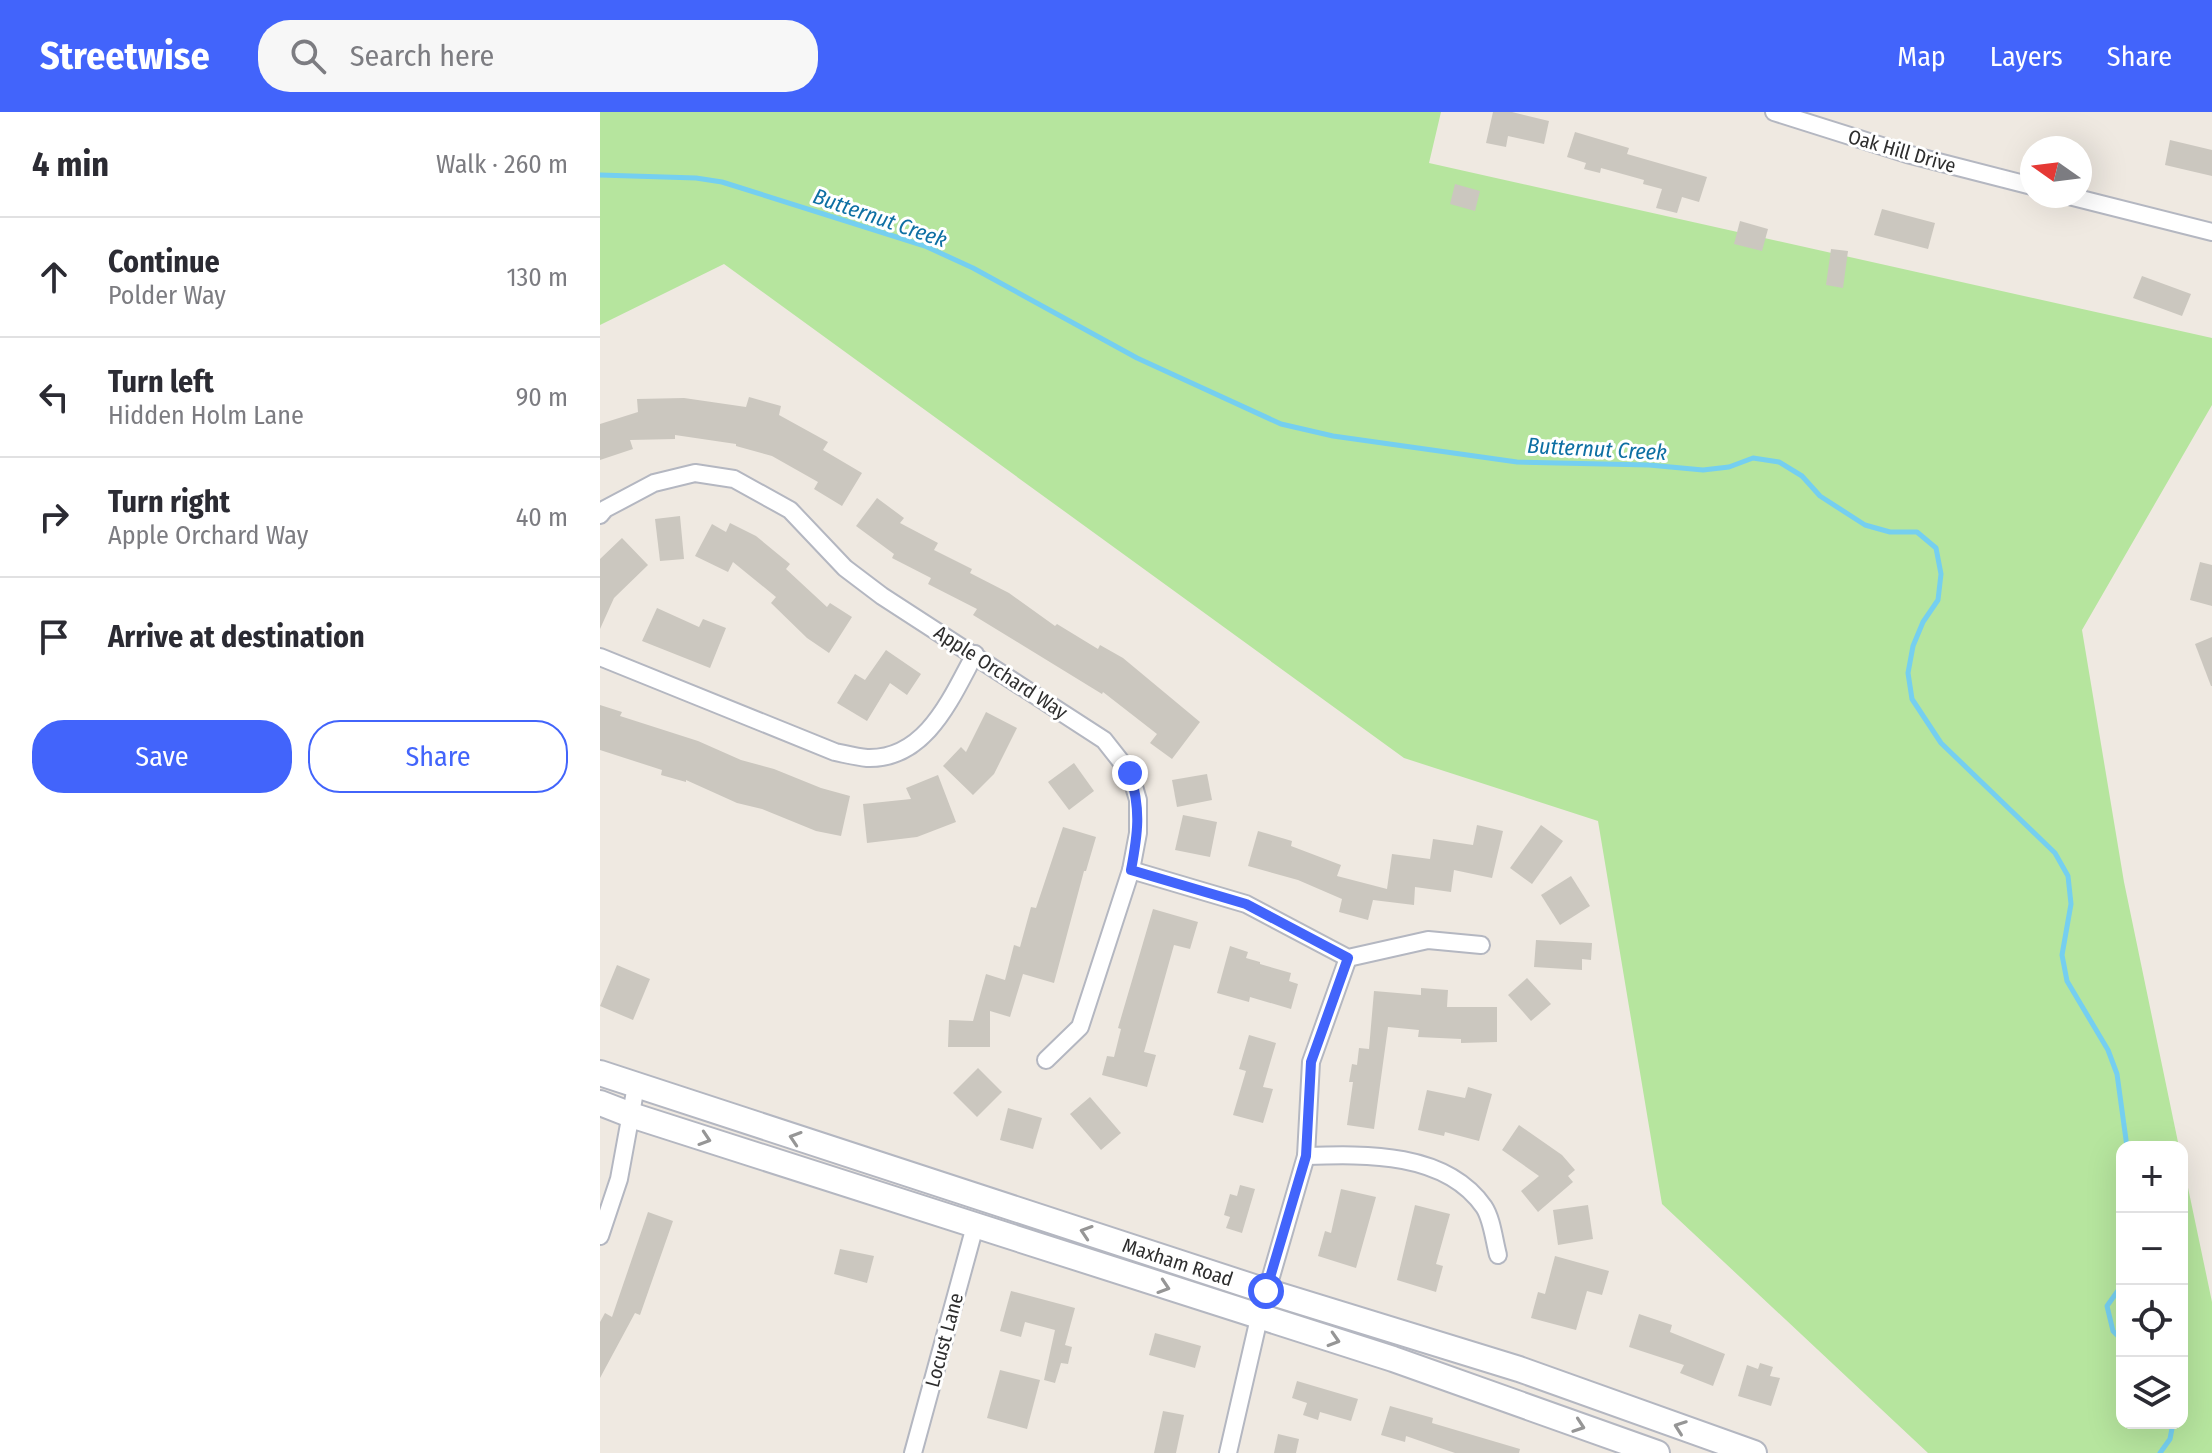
<!DOCTYPE html>
<html lang="en">
<head>
<meta charset="utf-8">
<style>
  body { margin:0; font-family:"Fira Sans Condensed",sans-serif; background:#f7f7f7; color:#2b2b33 }
  .controls { position:absolute; right:24px; bottom:24px; display:grid; overflow:hidden; border-radius:16px; box-shadow:0 8px 32px #0002 }
  .controls button { width:72px; height:72px; display:grid; place-items:center; padding:0; border:0; border-bottom:2px solid #e1e1e2; background:#fff; color:#2b2b33; font:40px sans-serif }
  .compass { position:absolute; left:1420px; top:24px; width:72px; height:72px; border-radius:50%; background:#fff; box-shadow:0 8px 32px #0002; rotate:284deg }
  .stop { position:absolute; width:24px; height:24px; margin:-18px; border:6px solid #4264fb; border-radius:50%; background:#fff }
  .stop.end { background:#4264fb; border-color:#fff; box-shadow:0 2px 8px #0008 }
  .list { margin:0; padding:0; list-style:none }
  h2 { display:flex; justify-content:space-between; align-items:center; height:104px; margin:0; padding:0 32px; font-size:34px }
  h2 small { font-size:26px; font-weight:400; color:#7c7c81 }
  .list li { display:grid; grid-template-columns:52px 1fr auto; gap:24px; align-items:center; box-sizing:border-box; height:120px; padding:0 32px; border-top:2px solid #e1e1e2 }
  .list b { display:block; font-size:30px; white-space:nowrap }
  .list p { margin:0; font-size:26px; white-space:nowrap; color:#7c7c81 }
  .list em { font-size:26px; font-style:normal; color:#7c7c81 }
  .actions { display:flex; gap:16px; padding:24px 32px }
  .actions a { flex:1; padding:18px 0; border:2px solid #4264fb; border-radius:32px; text-align:center; font-size:28px; color:#4264fb }
  .actions .main { background:#4264fb; color:#fff }
  .icon { flex:none; width:44px; height:44px; fill:none; stroke:currentColor; stroke-width:2; stroke-linecap:round; stroke-linejoin:round }
  .map { position:relative; flex:none; width:1612px; height:1341px; overflow:hidden }
  header { display:flex; align-items:center; gap:48px; box-sizing:border-box; height:112px; padding:0 40px; background:#4264fb; color:#fff }
  header strong { font-size:38px }
  nav { display:flex; gap:44px; margin-inline-start:auto; font-size:28px }
  .search { width:560px; height:72px; background:#f7f7f7; display:flex; align-items:center; gap:20px; box-sizing:border-box; padding:0 28px; border-radius:32px; color:#7c7c81; font-size:30px }
  main { display:flex }
  aside { flex:1; background:#fff }
  .map>svg:first-child { display:block }
  .green { fill:#b6e59e }
  .lines { fill:none; stroke-linecap:round; stroke-linejoin:round }
  .stream { stroke:#75cff0; stroke-width:5 }
  .building { fill:#cbc7bf }
  .minor-casing { stroke:#b4b7c1; stroke-width:20 }
  .secondary-casing { stroke:#b4b7c1; stroke-width:28 }
  .minor { stroke:#fff; stroke-width:16 }
  .secondary { stroke:#fff; stroke-width:24 }
  .oneway { stroke:#969696 }
  .route { stroke:#4264fb; stroke-width:10 }
  .labels { text-anchor:middle; dominant-baseline:central; stroke-width:6; stroke-linejoin:round; paint-order:stroke }
  .street-label { font-size:20px; fill:#2e2e2e; stroke:#fff }
  .water-label { font-size:22px; font-style:italic; fill:#0d6fa3; stroke:#fff }
</style>
</head>
<body>
<header>
<strong>Streetwise</strong>
<div class="search"><svg class="icon" aria-label="search" viewBox="0 0 24 24"><circle cx="10" cy="10" r="6"/><path d="M15 15l6 6"/></svg>Search here</div>
<nav><a>Map</a><a>Layers</a><a>Share</a></nav>
</header>
<main>
<aside>
<h2>4 min<small>Walk · 260 m</small></h2>
<ul class="list">
<li><svg class="icon" aria-label="ahead" viewBox="0 0 24 24"><path d="M12 20V5M6 11l6-6 6 6"/></svg><div><b>Continue</b><p>Polder Way</p></div><em>130 m</em></li>
<li><svg class="icon" aria-label="left" viewBox="0 0 24 24"><path d="M17 20v-9H6M10 6l-5 5 5 5"/></svg><div><b>Turn left</b><p>Hidden Holm Lane</p></div><em>90 m</em></li>
<li><svg class="icon" aria-label="right" viewBox="0 0 24 24"><path d="M7 20v-9h11M14 6l5 5-5 5"/></svg><div><b>Turn right</b><p>Apple Orchard Way</p></div><em>40 m</em></li>
<li><svg class="icon" aria-label="arrive" viewBox="0 0 24 24"><path d="M6 21V4h12l-3 4 3 4H6"/></svg><div><b>Arrive at destination</b></div></li>
</ul>
<div class="actions"><a class="main">Save</a><a>Share</a></div>
</aside>
<div class="map">
<svg width="1612" height="1341" viewBox="0 0 1612 1341">
  <rect width="100%" height="100%" fill="#efe9e1"/>
  <path class="green" d="M0 0H841L829 51 1612 226V293L1482 518 1524 770 1579 1035H1522V1311H1582V1047L1612 1190V1341H1328L1062 1092 998 709 804 646 124 152 0 213Z"/>
  <g class="lines">
    <g class="stream">
      <path d="M0 63 96 66 122 70 325 134 373 156 537 246 681 312 733 324 917 350 1049 353 1103 358 1129 355 1153 346 1179 350 1202 364 1220 384 1265 413 1290 420H1317L1336 436 1341 462 1338 488 1323 510 1313 534 1308 561 1312 587 1341 631 1455 741 1468 764 1471 792 1462 843 1467 869 1508 938 1517 962 1527 1035"/>
      <path d="M1522 1173 1507 1194 1513 1219 1522 1228"/>
      <path d="M1560 1341 1570 1327 1573 1311"/>
    </g>
  </g>
  <g class="building">
    <path d="M893 0H912L949 9 944 32 908 24 906 35 886 31Z"/>
    <path d="M975 20 1029 36 1027 42 1107 65 1099 90 1082 85 1077 101 1056 96 1062 77 1043 72 1044 68 1001 56 1000 61 984 57 986 51 967 45Z"/>
    <path d="M1570 28 1612 38V64L1565 53Z"/>
    <path d="M855 72 880 79 875 99 850 92Z"/>
    <path d="M1282 97 1335 111 1328 137 1274 123Z"/>
    <path d="M1140 109 1168 117 1162 139 1134 132Z"/>
    <path d="M1231 137 1248 139 1243 176 1226 173Z"/>
    <path d="M1542 164 1591 182 1582 204 1533 186Z"/>
    <path d="M149 285 181 294 179 303 228 330 223 338 262 361 242 394 214 377 218 370 172 344 136 334V332L75 323V327L30 328 33 337 0 348V312L38 300 37 287 84 286 146 295Z"/>
    <path d="M277 386 304 406 300 411 338 431 334 438 372 457 370 461 409 481 455 514 457 512 498 537 500 533 523 546 600 610 572 647 550 631 557 622 503 580 502 582 373 503 377 497 328 472 331 466 292 446 294 442 256 414Z"/>
    <path d="M80 404 84 447 60 449 55 407Z"/>
    <path d="M130 411 156 424 190 452 186 457 227 495 230 491 252 505 229 541 207 526 171 491 176 485 133 450 128 460 95 444 112 412 126 420Z"/>
    <path d="M22 426 48 453 14 486 0 517V447Z"/>
    <path d="M1600 450 1612 453V494L1590 488Z"/>
    <path d="M57 496 99 515 103 507 126 516 110 556 42 529Z"/>
    <path d="M1612 525V574H1611L1595 532Z"/>
    <path d="M286 538 321 562 307 583 290 571 267 609 237 591 255 562 265 568Z"/>
    <path d="M0 593 22 600 20 604 98 629 141 648 174 657 221 676 250 684 241 724 216 719 162 697 137 691 86 668V670L61 663 62 658 0 638Z"/>
    <path d="M386 600 417 616 394 662 373 683 343 654 361 635 366 640Z"/>
    <path d="M474 651 494 679 469 698 448 670Z"/>
    <path d="M607 662 612 688 577 695 572 668Z"/>
    <path d="M338 663 356 710 317 725 267 731 263 692 311 687 306 676Z"/>
    <path d="M583 703 617 710 610 745 575 738Z"/>
    <path d="M877 713 903 719 892 766 854 758 851 780 815 775 814 793 773 788 768 808 739 800 742 787 698 768 648 754 658 719 692 729 691 734 741 753 737 764 787 777 792 742 830 747 833 727 873 733Z"/>
    <path d="M941 713 963 729 932 772 910 756Z"/>
    <path d="M463 715 496 725 486 759H484L454 871 423 862 410 905 390 899V935H348L349 908 373 909 386 862 405 868 414 833 420 835 431 795 436 796Z"/>
    <path d="M971 764 990 794 960 813 941 783Z"/>
    <path d="M553 797 598 810 590 837 574 833 544 940 556 943 547 975 502 963 507 944 514 945 521 917 518 916Z"/>
    <path d="M936 828 992 831 991 848 982 847V858L934 855Z"/>
    <path d="M630 834 648 840 646 846 660 850V852L691 861 689 869 698 872 691 897 650 885 649 890 617 881Z"/>
    <path d="M17 853 50 867 33 908 0 894Z"/>
    <path d="M927 866 951 892 931 909 908 883Z"/>
    <path d="M821 876 848 878 847 895H897V930L861 931V927L818 925 819 918 788 915 774 1017 747 1013 753 970H749L752 952 757 953 759 936 769 937 774 879 821 883Z"/>
    <path d="M649 923 676 931 663 975 673 977 663 1011 633 1003 646 959 639 957Z"/>
    <path d="M378 956 402 980 377 1005 353 981Z"/>
    <path d="M868 975 892 982 879 1029 845 1020 844 1024 818 1018 827 978 865 986Z"/>
    <path d="M490 985 521 1021 501 1038 470 1002Z"/>
    <path d="M408 996 442 1006 433 1037 400 1028Z"/>
    <path d="M919 1013 962 1043 975 1058 968 1064 973 1070 938 1100 921 1079 939 1064 902 1038Z"/>
    <path d="M640 1073 655 1077 642 1121 626 1116 630 1105 624 1103 630 1082 637 1084Z"/>
    <path d="M741 1077 776 1085 756 1156 718 1144 725 1119 731 1121Z"/>
    <path d="M815 1093 850 1102 836 1152 843 1154 836 1180 797 1168Z"/>
    <path d="M988 1093 993 1127 958 1133 953 1098Z"/>
    <path d="M48 1100 73 1109 40 1203 35 1201 0 1266V1210L5 1201 12 1205Z"/>
    <path d="M240 1137 274 1144 267 1171 234 1162Z"/>
    <path d="M955 1144 1009 1159 1002 1183 987 1179 976 1218 931 1206 938 1180 945 1182Z"/>
    <path d="M411 1179 475 1196 465 1233 472 1235 468 1252 461 1251 455 1271 444 1268 455 1218 425 1210 421 1225 400 1219Z"/>
    <path d="M1039 1202 1072 1213 1070 1220 1125 1242 1113 1274 1080 1261 1084 1253 1029 1235Z"/>
    <path d="M555 1221 601 1234 595 1256 549 1243Z"/>
    <path d="M1160 1251 1173 1255 1170 1264 1180 1266 1171 1294 1138 1284 1147 1253 1158 1257Z"/>
    <path d="M400 1258 440 1268 427 1317 387 1306Z"/>
    <path d="M697 1269 758 1287 751 1309 720 1300 718 1308 703 1303 707 1291 692 1286Z"/>
    <path d="M790 1294 833 1306 832 1311 920 1337 919 1341H855L806 1324 805 1330 781 1323Z"/>
    <path d="M563 1299 584 1303 576 1341H554Z"/>
    <path d="M678 1322 699 1327 696 1341H674Z"/>
  </g>
  <g class="lines">
    <g class="minor-casing">
      <g id="minor">
        <path d="M1174 0 1307 42 1432 74"/>
        <path d="M1469 84 1612 120"/>
        <path d="M0 403 5 397 54 371 95 361 134 367 190 398 245 456 282 484 504 628 530 661 538 688V721L531 758 480 915 446 948"/>
        <path d="M0 545 235 640C245 642 256 645 267 646 326 648 351 586 375 542"/>
        <path d="M531 758 646 792 748 846 828 828 881 833"/>
        <path d="M706 1044C766 1042 846 1040 884 1095 892 1107 894 1128 898 1143"/>
        <path d="M0 1124 19 1067 36 974"/>
        <path d="M313 1341 375 1114"/>
        <path d="M628 1341 659 1206 706 1044 711 950 748 846"/>
      </g>
    </g>
    <g class="secondary-casing">
      <g id="secondary">
        <path id="s1" d="M0 961 666 1179 919 1257 1154 1341"/>
        <path d="M0 991 31 1003 793 1247 1057 1341"/>
      </g>
    </g>
    <use href="#minor" class="minor"/>
    <use href="#secondary" class="secondary"/>
  </g>
  <defs><path id="oneway-chevron" d="M-2-3.5L2.5 0L-2 3.5" fill="none" stroke-width="1.6" stroke-linecap="round" stroke-linejoin="round" transform="scale(2)"/></defs>
  <g class="oneway">
    <use href="#oneway-chevron" transform="translate(195 1026) rotate(-162)"/>
    <use href="#oneway-chevron" transform="translate(105 1027) rotate(18)"/>
    <use href="#oneway-chevron" transform="translate(486 1120) rotate(-162)"/>
    <use href="#oneway-chevron" transform="translate(564 1175) rotate(18)"/>
    <use href="#oneway-chevron" transform="translate(734 1228) rotate(17)"/>
    <use href="#oneway-chevron" transform="translate(979 1314) rotate(19)"/>
    <use href="#oneway-chevron" transform="translate(1080 1315) rotate(-160)"/>
  </g>
  <g class="lines">
    <path class="route" d="M530 661C541 698 538 721 531 758L646 792 748 846 711 950 706 1044 666 1179"/>
  </g>
  <g class="labels">
    <g class="street-label">
      <text transform="translate(1302 39) rotate(16)">Oak Hill Drive</text>
      <text transform="translate(401 560) rotate(33)">Apple Orchard Way</text>
      <text stroke="none"><textPath href="#s1" startOffset="608">Maxham Road</textPath></text>
      <text transform="translate(344 1228) rotate(-75)">Locust Lane</text>
    </g>
    <g class="water-label">
      <text transform="translate(280 106) rotate(19)">Butternut Creek</text>
      <text transform="translate(997 337) rotate(3)">Butternut Creek</text>
    </g>
  </g>
</svg>
<div class="controls">
<button>+</button>
<button>−</button>
<button><svg class="icon" aria-label="locate" viewBox="0 0 24 24"><circle cx="12" cy="12" r="6"/><path d="M12 2v4M12 18v4M2 12h4M18 12h4"/></svg></button>
<button><svg class="icon" aria-label="layers" viewBox="0 0 24 24"><path d="M12 4l9 5-9 5-9-5zM3 14l9 5 9-5"/></svg></button>
</div>
<svg class="compass" viewBox="-18 -18 36 36"><path d="M0-13l5 13h-10z" fill="#e53935"/><path d="M0 13l5-13h-10z" fill="#7c7c81"/></svg>
<div class="stop" style="left:666px;top:1179px"></div>
<div class="stop end" style="left:530px;top:661px"></div>
</div>
</main>
</body>
</html>
